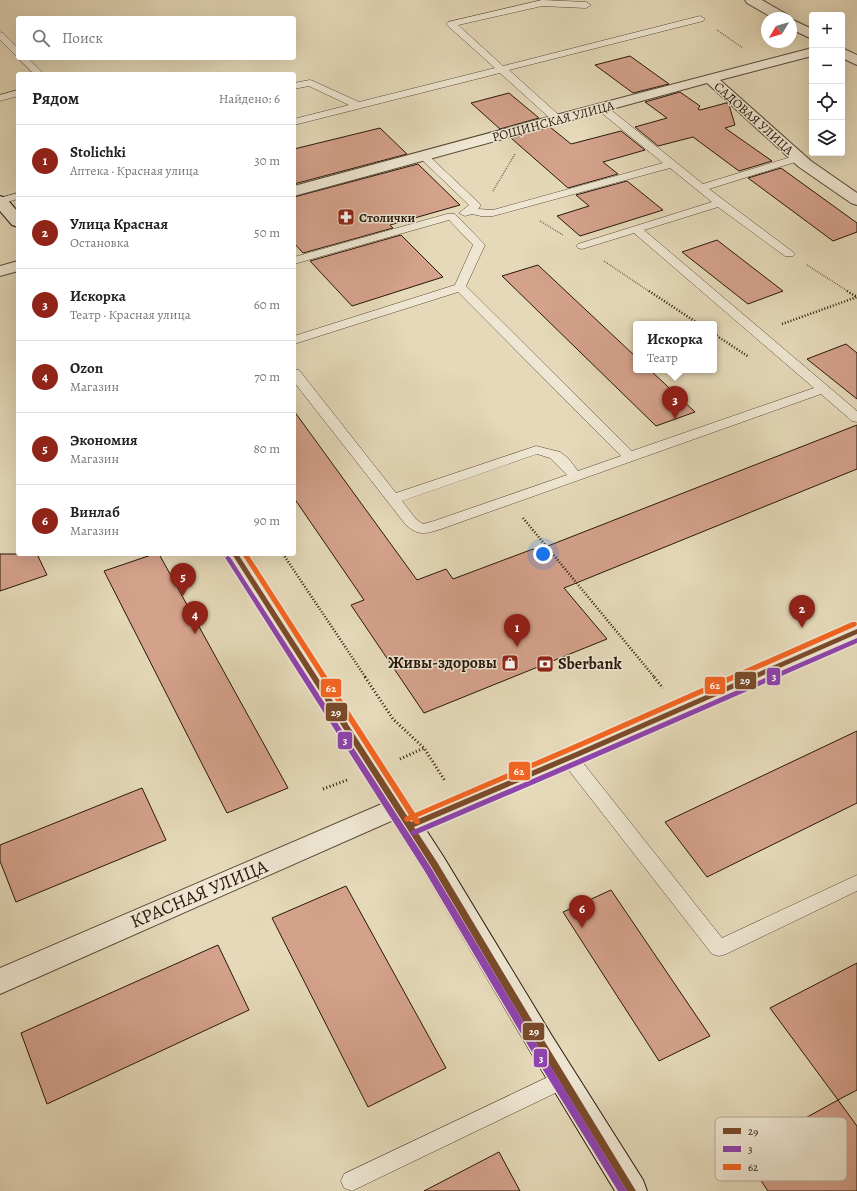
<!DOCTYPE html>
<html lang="ru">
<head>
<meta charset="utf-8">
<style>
  body { margin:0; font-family:Alegreya,serif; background:#f2f2f2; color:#222 }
  .controls { position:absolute; right:12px; top:12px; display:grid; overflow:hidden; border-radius:4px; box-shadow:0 4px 16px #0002 }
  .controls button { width:36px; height:36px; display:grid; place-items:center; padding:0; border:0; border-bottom:1px solid #e0e0e0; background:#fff; color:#222; font:20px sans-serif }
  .compass { position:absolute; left:761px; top:12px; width:36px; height:36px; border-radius:50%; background:#fff; box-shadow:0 4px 16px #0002; rotate:232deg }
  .you { position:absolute; left:543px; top:554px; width:14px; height:14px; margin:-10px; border:3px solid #fff; border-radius:50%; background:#1a73e8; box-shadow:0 0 0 6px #1a73e833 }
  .badge { display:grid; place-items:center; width:26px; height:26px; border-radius:50%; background:#8f2418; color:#fff; font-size:13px; font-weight:700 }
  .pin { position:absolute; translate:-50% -33px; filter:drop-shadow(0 1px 2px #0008) }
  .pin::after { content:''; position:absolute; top:21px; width:14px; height:12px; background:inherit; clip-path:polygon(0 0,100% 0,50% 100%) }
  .popup { position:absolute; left:633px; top:321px; width:84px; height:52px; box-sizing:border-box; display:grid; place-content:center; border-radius:4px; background:#fff; filter:drop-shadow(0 1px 3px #0005); font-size:13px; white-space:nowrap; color:#767676 }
  .popup b { font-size:15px; color:#222 }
  .popup::after { content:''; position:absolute; left:50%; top:100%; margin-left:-8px; border:8px solid transparent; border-top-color:#fff }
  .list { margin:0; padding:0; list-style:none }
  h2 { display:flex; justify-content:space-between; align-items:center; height:52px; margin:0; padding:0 16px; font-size:17px }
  h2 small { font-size:13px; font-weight:400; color:#767676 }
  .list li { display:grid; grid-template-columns:26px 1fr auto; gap:12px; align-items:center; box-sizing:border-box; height:72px; padding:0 16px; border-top:1px solid #e0e0e0 }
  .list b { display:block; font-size:15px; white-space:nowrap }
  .list p { margin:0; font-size:13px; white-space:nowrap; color:#767676 }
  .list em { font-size:13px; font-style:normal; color:#767676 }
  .icon { flex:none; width:22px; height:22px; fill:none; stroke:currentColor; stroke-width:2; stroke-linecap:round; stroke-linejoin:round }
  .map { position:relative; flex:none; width:857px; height:1191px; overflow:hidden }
  .search { position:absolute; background:#fff; box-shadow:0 4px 16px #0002; left:16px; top:16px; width:280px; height:44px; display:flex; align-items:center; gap:10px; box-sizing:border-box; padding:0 14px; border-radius:4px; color:#767676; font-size:15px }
  .panel { position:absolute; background:#fff; box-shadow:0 4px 16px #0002; left:16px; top:72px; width:280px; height:484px; border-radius:4px }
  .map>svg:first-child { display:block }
  .building { fill:#d4a18b; stroke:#27170b }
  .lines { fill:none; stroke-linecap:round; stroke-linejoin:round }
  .lane-casing { stroke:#564836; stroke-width:1 }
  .street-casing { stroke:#564836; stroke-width:2 }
  .secondary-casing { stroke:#27170b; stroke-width:2 }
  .path-far2 { stroke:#27170b; stroke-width:1.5; stroke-dasharray:0.5 1.5; stroke-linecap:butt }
  .path-far1 { stroke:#27170b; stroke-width:2.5; stroke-dasharray:1 2; stroke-linecap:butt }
  .path { stroke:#27170b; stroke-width:3; stroke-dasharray:1 2.5; stroke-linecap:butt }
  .lane { fill:#eee6d2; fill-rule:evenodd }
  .street { fill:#eee6d2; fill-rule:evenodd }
  .secondary { fill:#eee6d2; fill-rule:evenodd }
  .bus-1-casing { stroke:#eee6d2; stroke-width:3 }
  .bus-2-casing { stroke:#eee6d2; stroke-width:3 }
  .bus-3-casing { stroke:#eee6d2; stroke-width:3 }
  .bus-1 { fill:#7a4b2a; fill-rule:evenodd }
  .bus-2 { fill:#8e44ad; fill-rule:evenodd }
  .bus-3 { fill:#f26522; fill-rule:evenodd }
  .labels { text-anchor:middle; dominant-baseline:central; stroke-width:3; stroke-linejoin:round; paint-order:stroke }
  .far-street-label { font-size:13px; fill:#27170b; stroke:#eee6d2 }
  .far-poi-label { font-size:13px; font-weight:bold; fill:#27170b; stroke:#eee6d2; text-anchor:start }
  .poi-label { font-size:16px; font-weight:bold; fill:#27170b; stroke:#eee6d2; text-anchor:end }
  .near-street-label { font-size:19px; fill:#27170b; stroke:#eee6d2 }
  .key { fill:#eee6d2; stroke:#b2a896; stroke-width:1 }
  .key-label { font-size:11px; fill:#27170b }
  .line-badge { stroke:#eee6d2; stroke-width:1.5 }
  .badge-label { font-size:11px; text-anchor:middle; font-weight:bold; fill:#fff }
</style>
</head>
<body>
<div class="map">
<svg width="857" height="1191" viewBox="0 0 857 1191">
  <rect width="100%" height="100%" fill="#e5d9b9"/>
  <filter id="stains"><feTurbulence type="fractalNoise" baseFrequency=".005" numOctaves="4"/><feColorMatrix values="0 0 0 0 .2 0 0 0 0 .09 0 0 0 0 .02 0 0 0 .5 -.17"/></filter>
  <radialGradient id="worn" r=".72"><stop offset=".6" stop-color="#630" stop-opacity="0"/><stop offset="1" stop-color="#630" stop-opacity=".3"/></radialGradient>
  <g class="building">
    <path d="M630 56 669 84 633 93 595 65Z"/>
    <path d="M680 92 700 106 698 109 700 110 726 103 729 105 735 125 725 128 772 161 739 171 693 137 658 146 635 127 667 118 645 102Z"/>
    <path d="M509 93 539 118 500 129 471 103Z"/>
    <path d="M550 127 571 144 621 131 645 150 603 162 618 174 568 188 511 138Z"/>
    <path d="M380 128 407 154 294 184V149Z"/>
    <path d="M418 164 460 205 390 225 393 228 303 253 294 243V197Z"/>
    <path d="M781 168 857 223V232L833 241 748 178Z"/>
    <path d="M627 181 663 210 580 236 557 216 589 206 576 195Z"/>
    <path d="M401 235 443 277 352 306 310 261Z"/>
    <path d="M717 240 783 291 748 304 682 252Z"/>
    <path d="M538 265 636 357V370H650L695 412 656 426 502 276Z"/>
    <path d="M846 344 857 353V399L807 359Z"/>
    <path d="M294 411 417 580 446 569 453 579 533 549 535 551 857 425V469L564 588 607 639 424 713 351 605 364 600 294 498Z"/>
    <path d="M0 554H37L47 575 0 591Z"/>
    <path d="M154 554H159L288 788 227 813 104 571Z"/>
    <path d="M857 731V803L707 877 665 822Z"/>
    <path d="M142 788 166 840 16 902 0 861V845Z"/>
    <path d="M346 886 446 1068 368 1107 272 918Z"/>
    <path d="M611 890 710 1036 659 1061 563 912Z"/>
    <path d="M218 945 249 1010 47 1104 21 1033Z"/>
    <path d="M857 963V1090L838 1100 770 1008Z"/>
    <path d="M838 1100 857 1126V1191H768L742 1153Z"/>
    <path d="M499 1152 520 1191H424Z"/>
  </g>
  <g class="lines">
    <g class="lane-casing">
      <g id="lane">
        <path d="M542 0 586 2 591 5 586 8 542 6 458 25 503 66 700 16 705 19 703 21 509 70 561 117 562 119 561 121H553L500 73 294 125V119L349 105 309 86 294 89V83L310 80 313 81 359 102 495 68 448 26 446 24 448 22Z"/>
        <path d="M0 32 3 33 18 48V56L15 55 0 40Z"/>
        <path d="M18 58H28L44 74H34Z"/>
        <path d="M18 90V96L0 101V95Z"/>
        <path d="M602 105 606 106 703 184 794 156H802L803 158 802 160 709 189 793 252 795 254 793 256H785L718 207 644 230 857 411V422L852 421 821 394 441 529C425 534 419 536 406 525L294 382V369L299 370 396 493 536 446 560 452 568 458 578 471 621 456 458 292 294 344V336L455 285 473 245 449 220 294 264V257L447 214H455L485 245 466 286 632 451 814 388 634 233 582 249 578 248 576 246 578 244 712 202 670 168 493 216H481L472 214 465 216 459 213 469 205 418 156 423 153 427 154 479 203 481 205 478 209 493 210 663 163 598 110 597 108ZM537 454 550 458 567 475 434 521 423 524 416 519 402 501Z"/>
        <path d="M18 193V199L0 204V198Z"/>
        <path d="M570 752 576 754 722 938 857 875V891L726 954 719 956 712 954 564 764 562 759 564 754Z"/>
        <path d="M563 1070 570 1072 573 1079 570 1086 358 1188 352 1191 344 1188 341 1181 344 1174Z"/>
      </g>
    </g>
    <g class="street-casing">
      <g id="street">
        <path d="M745 0H762L788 15 790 18H773L747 3Z"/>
        <path d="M791 19 812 29V39L791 29Z"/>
        <path d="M812 48V56L720 80 811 161 857 193V205L851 203 799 167 707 83 294 196V186L552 116Z"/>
        <path d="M842 48 857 55V65L842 58Z"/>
        <path d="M18 261V271L0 276V266Z"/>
        <path d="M857 623V640L419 833 410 837 401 833 397 826 401 819Z"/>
        <path d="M398 797 407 800 411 807 407 814 0 994V968Z"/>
      </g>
    </g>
    <g class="secondary-casing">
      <g id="secondary">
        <path d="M0 196 6 198 18 212V227L12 225 0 211Z"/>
        <path d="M224 554H246L443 856 552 1036 643 1180 647 1191H615L532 1054 425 872Z"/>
      </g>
    </g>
    <g class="path-far2">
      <path d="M717 30 743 48"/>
      <path d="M493 191 515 154"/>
      <path d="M540 221 563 235"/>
      <path d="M604 261 650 292"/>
      <path d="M807 265 849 292"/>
    </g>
    <g class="path-far1">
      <path d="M649 291 699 324"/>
      <path d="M847 291 857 297"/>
      <path d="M782 324 857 297"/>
      <path d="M714 334 749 357"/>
      <path d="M523 518 655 678"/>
      <path d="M283 554 366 678"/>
    </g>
    <g class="path">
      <path d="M365 677 393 719 424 748"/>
      <path d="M654 677 663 688"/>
      <path d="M400 759 424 748 445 781"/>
      <path d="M323 789 347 780"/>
    </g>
    <use href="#lane" class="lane"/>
    <use href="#street" class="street"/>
    <use href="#secondary" class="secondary"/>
    <g class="bus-1-casing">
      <path id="bus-1" d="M232 554H238L411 822 576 752 857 629V634L580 756 414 827 437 862 545 1042 636 1191H627L539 1048 431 866Z"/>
    </g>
    <g class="bus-2-casing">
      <g id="bus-2">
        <path d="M228 556 230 557 430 866 538 1046 627 1191H618L532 1052 424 870 226 559 225 558 226 557Z"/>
        <path d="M857 638V643L583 763 415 835 413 836 411 835 410 833 411 831 579 759Z"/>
      </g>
    </g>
    <g class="bus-3-casing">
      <path id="bus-3" d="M242 554H248L415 813 573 745 852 622H856L857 624 856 626 577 749 418 817 420 822 419 824C415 825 414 823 412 820L407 822 405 821 404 819 405 817 409 815Z"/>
    </g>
    <use href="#bus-1" class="bus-1"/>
    <use href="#bus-2" class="bus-2"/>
    <use href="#bus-3" class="bus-3"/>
  </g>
  <defs>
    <g id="pharmacy-square" transform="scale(0.9)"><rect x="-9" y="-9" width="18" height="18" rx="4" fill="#8f2418" stroke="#eee6d2"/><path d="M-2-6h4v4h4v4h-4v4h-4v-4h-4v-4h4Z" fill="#fff"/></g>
    <g id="shop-square" transform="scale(0.9)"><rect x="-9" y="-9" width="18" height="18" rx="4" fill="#8f2418" stroke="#eee6d2"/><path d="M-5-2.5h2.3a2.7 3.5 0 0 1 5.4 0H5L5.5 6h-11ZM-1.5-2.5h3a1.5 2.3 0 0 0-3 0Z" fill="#fff"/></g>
    <g id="bank-square" transform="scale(0.9)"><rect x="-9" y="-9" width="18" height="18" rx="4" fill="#8f2418" stroke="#eee6d2"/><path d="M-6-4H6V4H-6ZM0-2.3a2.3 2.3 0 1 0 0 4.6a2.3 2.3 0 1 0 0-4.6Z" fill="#fff"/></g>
  </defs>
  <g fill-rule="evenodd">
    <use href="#pharmacy-square" x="346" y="217"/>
    <use href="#shop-square" x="510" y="663"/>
    <use href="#bank-square" x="545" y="664"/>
  </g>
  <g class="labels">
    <g class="far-street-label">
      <text transform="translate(754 118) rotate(42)">САДОВАЯ УЛИЦА</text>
      <text transform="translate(553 121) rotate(-15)">РОЩИНСКАЯ УЛИЦА</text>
    </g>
    <g class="far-poi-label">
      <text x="359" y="217">Столички</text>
    </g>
    <g class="poi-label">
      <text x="497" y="663">Живы-здоровы</text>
      <text x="558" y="664" text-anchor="start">Sberbank</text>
    </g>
    <g class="near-street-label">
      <text transform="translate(199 894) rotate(-23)">КРАСНАЯ УЛИЦА</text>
    </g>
  </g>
  <rect x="715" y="1117" width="132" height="64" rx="6" class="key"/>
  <rect x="723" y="1128" width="18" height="6" fill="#7a4b2a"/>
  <rect x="723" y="1146" width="18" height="6" fill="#8e44ad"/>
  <rect x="723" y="1164" width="18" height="6" fill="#f26522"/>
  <g class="key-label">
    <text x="748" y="1135">29</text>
    <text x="748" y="1153">3</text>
    <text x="748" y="1171">62</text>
  </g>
  <g class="line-badge">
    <rect x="766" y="667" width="15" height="19" rx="4" fill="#8e44ad"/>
    <rect x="734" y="671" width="23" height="19" rx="4" fill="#7a4b2a"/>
    <rect x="704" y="676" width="22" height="19" rx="4" fill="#f26522"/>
    <rect x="320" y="678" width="22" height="20" rx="4" fill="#f26522"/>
    <rect x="325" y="702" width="23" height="20" rx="4" fill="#7a4b2a"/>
    <rect x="337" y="731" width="16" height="19" rx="4" fill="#8e44ad"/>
    <rect x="508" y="761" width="23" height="20" rx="4" fill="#f26522"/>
    <rect x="522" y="1022" width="23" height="19" rx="4" fill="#7a4b2a"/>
    <rect x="533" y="1048" width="15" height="20" rx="4" fill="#8e44ad"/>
  </g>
  <g class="badge-label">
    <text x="774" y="680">3</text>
    <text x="745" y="684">29</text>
    <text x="715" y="689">62</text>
    <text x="331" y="692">62</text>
    <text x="336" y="716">29</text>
    <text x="345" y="744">3</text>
    <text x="519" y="775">62</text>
    <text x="534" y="1035">29</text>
    <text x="541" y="1062">3</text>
  </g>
  <rect width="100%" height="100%" filter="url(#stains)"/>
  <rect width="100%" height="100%" fill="url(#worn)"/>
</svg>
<div class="controls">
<button>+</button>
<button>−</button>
<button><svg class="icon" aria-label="locate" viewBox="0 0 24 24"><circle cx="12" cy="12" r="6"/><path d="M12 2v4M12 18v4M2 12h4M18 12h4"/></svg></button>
<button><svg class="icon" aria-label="layers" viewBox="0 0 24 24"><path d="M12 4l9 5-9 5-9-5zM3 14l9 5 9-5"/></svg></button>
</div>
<svg class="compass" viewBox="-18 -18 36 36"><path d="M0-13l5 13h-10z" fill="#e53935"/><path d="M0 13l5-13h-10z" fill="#767676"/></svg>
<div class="you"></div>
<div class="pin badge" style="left:517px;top:647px">1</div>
<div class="pin badge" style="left:802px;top:628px">2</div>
<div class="pin badge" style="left:675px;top:419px">3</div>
<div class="popup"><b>Искорка</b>Театр</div>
<div class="pin badge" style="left:195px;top:634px">4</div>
<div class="pin badge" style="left:183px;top:596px">5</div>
<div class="pin badge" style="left:582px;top:928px">6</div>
<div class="search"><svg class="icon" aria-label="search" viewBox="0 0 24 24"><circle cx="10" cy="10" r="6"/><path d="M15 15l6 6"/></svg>Поиск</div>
<section class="panel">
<h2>Рядом<small>Найдено: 6</small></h2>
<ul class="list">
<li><span class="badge">1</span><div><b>Stolichki</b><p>Аптека · Красная улица</p></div><em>30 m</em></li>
<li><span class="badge">2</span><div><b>Улица Красная</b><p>Остановка</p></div><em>50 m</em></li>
<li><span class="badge">3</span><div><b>Искорка</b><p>Театр · Красная улица</p></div><em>60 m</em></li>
<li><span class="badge">4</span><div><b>Ozon</b><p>Магазин</p></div><em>70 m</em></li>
<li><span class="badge">5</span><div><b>Экономия</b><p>Магазин</p></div><em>80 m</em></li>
<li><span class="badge">6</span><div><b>Винлаб</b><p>Магазин</p></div><em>90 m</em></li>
</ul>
</section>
</div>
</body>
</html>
